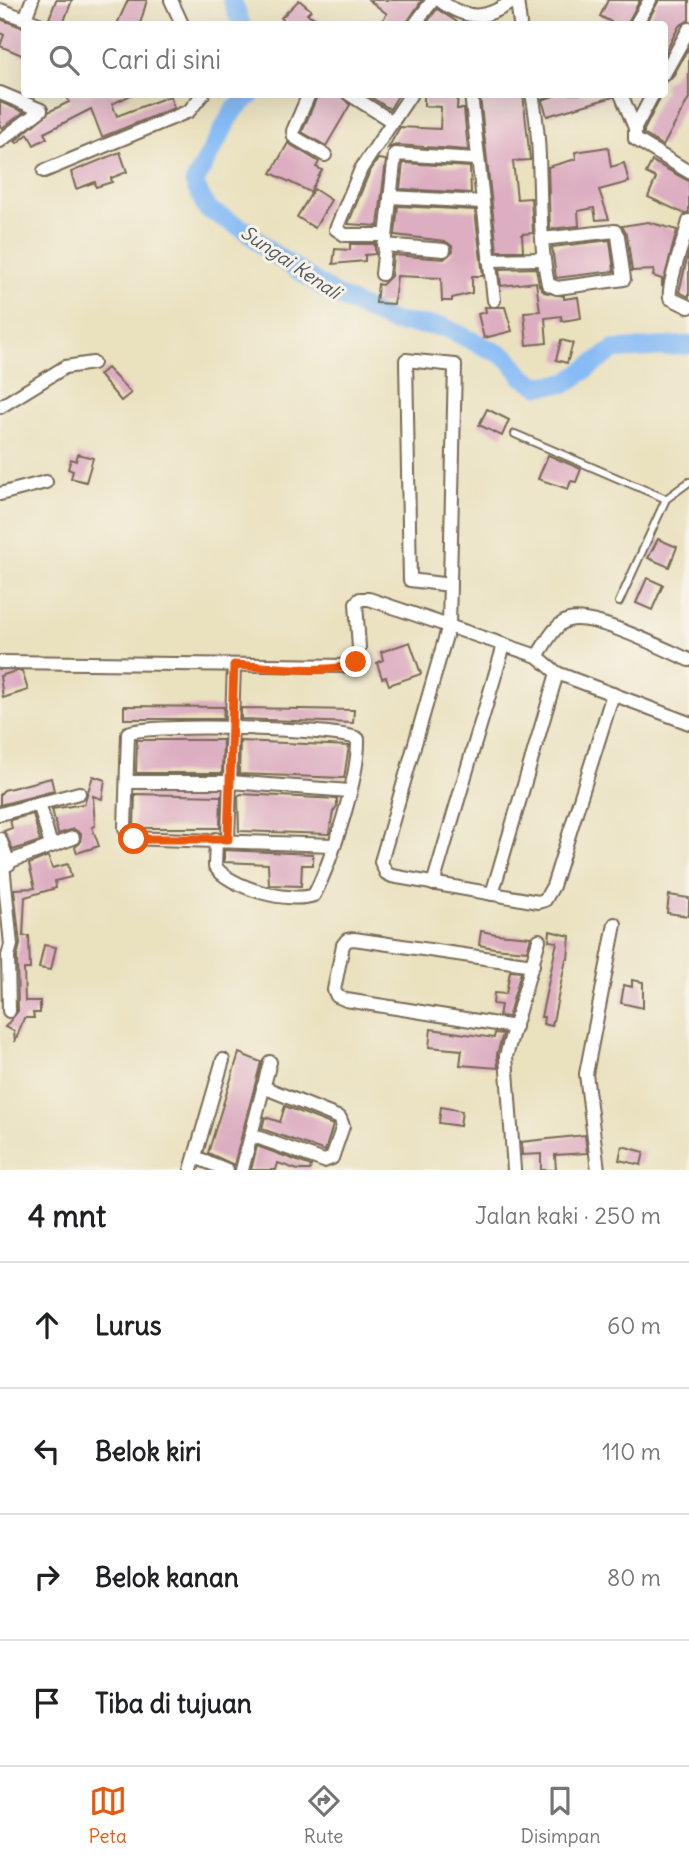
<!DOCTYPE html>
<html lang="id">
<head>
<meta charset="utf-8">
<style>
  body { margin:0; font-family:Delius,sans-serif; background:#f2f2f2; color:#202124 }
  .stop { position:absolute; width:21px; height:21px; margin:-16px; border:5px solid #ea580c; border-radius:50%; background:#fff }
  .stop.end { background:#ea580c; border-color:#fff; box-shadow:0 2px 7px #0008 }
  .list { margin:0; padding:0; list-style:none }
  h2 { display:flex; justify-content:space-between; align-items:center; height:91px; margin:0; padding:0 28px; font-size:30px }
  h2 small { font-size:23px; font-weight:400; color:#757577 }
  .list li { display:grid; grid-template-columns:46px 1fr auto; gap:21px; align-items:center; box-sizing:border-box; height:126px; padding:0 28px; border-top:2px solid #e0e0e0 }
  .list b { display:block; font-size:26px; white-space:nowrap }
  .list em { font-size:23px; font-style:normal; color:#757577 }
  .icon { flex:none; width:38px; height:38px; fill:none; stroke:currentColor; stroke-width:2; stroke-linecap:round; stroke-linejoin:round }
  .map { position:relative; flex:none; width:689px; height:1170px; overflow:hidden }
  .search { position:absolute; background:#fff; box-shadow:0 7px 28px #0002; left:21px; right:21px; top:21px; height:77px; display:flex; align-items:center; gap:18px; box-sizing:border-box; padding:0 24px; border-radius:7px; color:#757577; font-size:26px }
  .sheet { height:595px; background:#fff }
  nav { display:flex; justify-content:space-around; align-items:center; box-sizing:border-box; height:98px; border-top:2px solid #e0e0e0; background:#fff; font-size:19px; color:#757577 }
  nav a { display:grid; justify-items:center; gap:4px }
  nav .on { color:#ea580c }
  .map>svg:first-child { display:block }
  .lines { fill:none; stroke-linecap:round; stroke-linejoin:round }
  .river { stroke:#86bbf5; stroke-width:19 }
  .building { fill:#ddadc1 }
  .lane-casing { stroke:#786a56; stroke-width:10 }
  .street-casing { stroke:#786a56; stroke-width:16 }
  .lane { stroke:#fff; stroke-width:6 }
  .street { stroke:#fff; stroke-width:12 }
  .route { stroke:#ea580c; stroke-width:9 }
  .labels { text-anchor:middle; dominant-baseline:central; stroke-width:6; stroke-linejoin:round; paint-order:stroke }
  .water-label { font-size:19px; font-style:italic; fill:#52565e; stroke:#f7f3e8 }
</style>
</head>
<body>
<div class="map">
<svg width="689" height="1170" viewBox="0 0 689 1170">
  <rect width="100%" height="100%" fill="#f7f3e8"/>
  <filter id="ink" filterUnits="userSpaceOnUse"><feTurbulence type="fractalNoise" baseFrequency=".0143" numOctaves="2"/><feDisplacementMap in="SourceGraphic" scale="14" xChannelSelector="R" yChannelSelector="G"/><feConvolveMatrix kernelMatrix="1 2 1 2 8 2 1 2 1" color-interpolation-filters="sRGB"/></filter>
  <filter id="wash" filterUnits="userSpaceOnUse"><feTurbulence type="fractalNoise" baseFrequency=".00686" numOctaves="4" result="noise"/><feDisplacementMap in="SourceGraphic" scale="28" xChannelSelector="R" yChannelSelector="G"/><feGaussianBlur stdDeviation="1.57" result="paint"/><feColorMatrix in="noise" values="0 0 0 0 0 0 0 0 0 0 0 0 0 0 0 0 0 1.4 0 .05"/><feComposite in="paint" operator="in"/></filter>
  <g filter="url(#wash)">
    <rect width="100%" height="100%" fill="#eae1bf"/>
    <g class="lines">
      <g class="river">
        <path d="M232 0 241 24"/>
        <path d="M252 94 233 111 194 183 207 209 247 231 269 251 332 293 392 322 444 327 508 358 523 377 539 386 567 383 613 350 689 345"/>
      </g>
    </g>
    <g id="blocks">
      <g class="building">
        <path d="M56 0H72L63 24 49 19Z"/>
        <path d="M128 0H147L140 24H117Z"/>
        <path d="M299 0 311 10 307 14 326 24H289L281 18Z"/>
        <path d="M369 0H422L406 24H379L387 14Z"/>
        <path d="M608 0H640L627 24H610L611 22 600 16Z"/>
        <path d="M659 0H689V20L679 26 664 55V24H646Z"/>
        <path d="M437 9 460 24H426Z"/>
        <path d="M0 19 24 28V56L0 46 4 35 0 33Z"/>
        <path d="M689 47V98L663 146 644 134V130L662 94H664V83L672 78Z"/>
        <path d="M66 94H133L112 104 117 116 170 96 174 108 102 137 91 109 44 133 47 138 34 145 28 134 17 143 15 141 50 111 69 102Z"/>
        <path d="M318 94H340L350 105 326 146 302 132Z"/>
        <path d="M366 94H399L390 109Z"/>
        <path d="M424 94H458L457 109H464L468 150 396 145 388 148 400 127 440 129 441 107 424 106Z"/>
        <path d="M497 94H523L530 160 513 161 517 199 531 198 533 233 522 234 523 251H497L480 97Z"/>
        <path d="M560 94H612L613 97 547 116 542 100Z"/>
        <path d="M0 102 24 112 2 128 0 126Z"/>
        <path d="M288 143 319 162 316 167 322 170 310 192 271 173Z"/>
        <path d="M608 147 611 167 624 163 629 182 599 190 609 219 596 220 594 208 578 211 579 226 550 229 548 167 576 159 575 152Z"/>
        <path d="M120 152 127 172 111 178 112 182 96 187 95 182 76 189 71 172Z"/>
        <path d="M378 159 386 160 378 226 348 224 369 173Z"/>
        <path d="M652 161 689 181V212L685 214 648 197 656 178 646 173Z"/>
        <path d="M403 163 470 167 471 193 400 189Z"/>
        <path d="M314 189 331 200 315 228 297 217Z"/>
        <path d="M398 206 475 210 483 276H472V293L452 298V301H442L441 278 397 276 394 304 376 303 378 284 382 285 391 276 393 255 444 259 453 251 452 246 445 241 395 235Z"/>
        <path d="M648 222 677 230 662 287V279L653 276 654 270 632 271 627 235 622 226Z"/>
        <path d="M610 240 614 271 556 278 552 247Z"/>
        <path d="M350 244H375V254L365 255V261L333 264 335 249 350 250Z"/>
        <path d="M689 251V297L679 292Z"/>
        <path d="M536 268 539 285 544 292 564 296V299L578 297 581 318 562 321 561 316 545 318 547 343 527 345 524 312 540 311 536 282 501 286 499 269Z"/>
        <path d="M485 307H505L512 331 484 338 478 314 486 312Z"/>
        <path d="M561 340 573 343 567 363 556 360Z"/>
        <path d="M107 368 131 393 121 401 99 375Z"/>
        <path d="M487 409 509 420 502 436 479 425Z"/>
        <path d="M78 454 93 458 86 482 71 478 73 471 68 469 71 459 76 461Z"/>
        <path d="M548 455 581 469 576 482 571 481 568 489 538 479Z"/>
        <path d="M658 539 677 547 669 567 648 558Z"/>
        <path d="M647 578 663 585 652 610 636 603Z"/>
        <path d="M410 642 421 674 389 685 386 677 382 678 377 663 383 660 381 652Z"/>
        <path d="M16 671H22L28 690 3 698 0 676Z"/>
        <path d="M124 706 224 707 223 719H124Z"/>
        <path d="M241 708 354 710 353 723 241 719Z"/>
        <path d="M137 740H223L222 773H136Z"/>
        <path d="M240 741 349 746 344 778 239 774Z"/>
        <path d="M93 776 105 780 102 799 93 796 95 826 92 827 99 846 77 853 75 847 80 843 81 834 74 829 58 834 52 809 84 804Z"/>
        <path d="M51 778 54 791 0 805V794L4 790Z"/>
        <path d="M135 794 221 796 220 828H134Z"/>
        <path d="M241 794 337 799V806L333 812 329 834 239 831 238 796Z"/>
        <path d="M33 814 40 841 13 850 4 831 12 828 10 820Z"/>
        <path d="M224 850 313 854V865H302L301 886 269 885 268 864 224 862Z"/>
        <path d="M48 856 52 868 68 864 71 877 55 881 56 888 25 897 23 936H29L30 969H24L25 1001H40V1013H33L34 1018H24L15 1042 14 1031 5 1027 18 1011 17 957 20 944 14 889 35 888 29 864Z"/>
        <path d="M669 895 689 898V916L667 913Z"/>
        <path d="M481 931 496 934 531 937 527 951 494 948 479 945Z"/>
        <path d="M550 931 570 936 568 959H566L552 1026 543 1024 544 1017H541L557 942 549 941Z"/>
        <path d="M44 945 56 947 51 970 39 968Z"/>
        <path d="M510 971 521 972 508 1017 499 1016 501 1005 493 1004 494 993 506 994Z"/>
        <path d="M632 980 643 982V1008L621 1003 624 985 632 987Z"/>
        <path d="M431 1029 494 1038 495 1033 503 1034 497 1054 498 1068 460 1065 462 1050 429 1047Z"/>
        <path d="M239 1053 261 1062 234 1165 208 1153Z"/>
        <path d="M285 1106 333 1125 325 1151 262 1129 265 1117 280 1122Z"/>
        <path d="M441 1107 462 1111 460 1126 439 1123Z"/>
        <path d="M585 1135 587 1153 555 1155 556 1170H541V1154L522 1155 521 1142Z"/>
        <path d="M257 1146 311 1166 310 1170H298L278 1163 276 1170H251Z"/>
        <path d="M622 1146 644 1152 641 1165 619 1160Z"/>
      </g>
    </g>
  </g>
  <g filter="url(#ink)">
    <use href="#blocks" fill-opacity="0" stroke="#786a56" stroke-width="2"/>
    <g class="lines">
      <g class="lane-casing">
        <g id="lane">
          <path d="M515 434 666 499"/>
          <path d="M619 602 666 499 689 482"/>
        </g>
      </g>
      <g class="street-casing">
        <g id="street">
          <path d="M171 0 182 24"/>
          <path d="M439 0C467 21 486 20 514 0"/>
          <path d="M517 0 520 24"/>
          <path d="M0 10 39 24"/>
          <path d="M25 19 32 0"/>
          <path d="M415 24 433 0"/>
          <path d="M636 24 650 0"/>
          <path d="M664 74 689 29"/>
          <path d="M0 93 41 110 0 141"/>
          <path d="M309 94 293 131 294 137 325 155"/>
          <path d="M349 94 393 122"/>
          <path d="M471 94 494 300"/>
          <path d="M532 94C545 157 535 222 548 284L557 288 624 279 618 236 615 231 542 239"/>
          <path d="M621 94 635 128"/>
          <path d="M653 94 635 128V139L689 172"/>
          <path d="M44 171 189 111 203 94"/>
          <path d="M390 197 482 202"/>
          <path d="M689 221C685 238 667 285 670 298L689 307"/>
          <path d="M386 235H345L336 229 361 169 411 94"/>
          <path d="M384 245 444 250"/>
          <path d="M489 260 543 259"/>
          <path d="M382 274 395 154 476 159"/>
          <path d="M0 407 65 367 93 363"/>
          <path d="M0 494 46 482"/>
          <path d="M450 585 410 580 406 360 455 365 449 625 381 862 386 873 392 876 538 902 545 900 553 886 613 694"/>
          <path d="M537 656C545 645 555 623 569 620 594 613 664 649 689 660"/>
          <path d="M0 662 350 666 356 662 359 648 356 603 360 599H369L537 656 557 673 689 723"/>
          <path d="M127 782H230L350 791"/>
          <path d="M39 803 51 846"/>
          <path d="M0 814 79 793"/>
          <path d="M0 839 9 864"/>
          <path d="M216 839 215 866C229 888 290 904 314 895 332 860 359 777 358 739 340 728 148 723 128 733L125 828 129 838 333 845"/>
          <path d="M228 839 234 665"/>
          <path d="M3 864 11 945 8 956 9 1011"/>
          <path d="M0 865 73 838"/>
          <path d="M433 884 504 645"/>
          <path d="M492 894 557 673"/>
          <path d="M515 1027 346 1000 337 996 334 990 343 945 347 940 354 939 533 965"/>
          <path d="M251 1135 324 1161 332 1158 343 1126 340 1118 263 1087"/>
          <path d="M195 1157 227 1170"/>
          <path d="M191 1170 223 1060"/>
          <path d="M242 1170 270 1062"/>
          <path d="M514 1170 506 1056 539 940"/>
          <path d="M598 1170 586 1074 615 924"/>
        </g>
      </g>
      <use href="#lane" class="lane"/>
      <use href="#street" class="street"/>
    </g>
  </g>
  <g class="lines" filter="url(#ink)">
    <path class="route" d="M134 839H228L234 665C261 666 335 676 356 662"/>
  </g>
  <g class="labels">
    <g class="water-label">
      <text transform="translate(291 262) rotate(34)">Sungai Kenali</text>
    </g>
  </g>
</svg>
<div class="stop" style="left:134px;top:839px"></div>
<div class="stop end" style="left:356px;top:662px"></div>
<div class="search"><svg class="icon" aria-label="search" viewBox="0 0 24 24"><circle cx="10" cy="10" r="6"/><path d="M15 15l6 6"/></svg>Cari di sini</div>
</div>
<section class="sheet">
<h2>4 mnt<small>Jalan kaki · 250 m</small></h2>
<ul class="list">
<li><svg class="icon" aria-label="ahead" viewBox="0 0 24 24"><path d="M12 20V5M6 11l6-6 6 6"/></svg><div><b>Lurus</b></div><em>60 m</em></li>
<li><svg class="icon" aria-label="left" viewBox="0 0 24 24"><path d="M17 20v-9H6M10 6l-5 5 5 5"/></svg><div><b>Belok kiri</b></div><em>110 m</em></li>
<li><svg class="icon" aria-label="right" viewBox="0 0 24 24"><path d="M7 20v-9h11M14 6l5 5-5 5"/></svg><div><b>Belok kanan</b></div><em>80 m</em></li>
<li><svg class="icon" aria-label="arrive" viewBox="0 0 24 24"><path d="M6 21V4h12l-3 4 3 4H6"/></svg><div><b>Tiba di tujuan</b></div></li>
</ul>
</section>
<nav>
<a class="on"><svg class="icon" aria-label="map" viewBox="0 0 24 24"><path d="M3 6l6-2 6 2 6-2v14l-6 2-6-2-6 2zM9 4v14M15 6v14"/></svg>Peta</a>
<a><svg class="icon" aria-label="directions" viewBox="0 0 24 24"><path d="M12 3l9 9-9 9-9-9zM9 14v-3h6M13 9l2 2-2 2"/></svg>Rute</a>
<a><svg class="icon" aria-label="saved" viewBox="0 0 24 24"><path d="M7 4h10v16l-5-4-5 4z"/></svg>Disimpan</a>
</nav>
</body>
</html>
